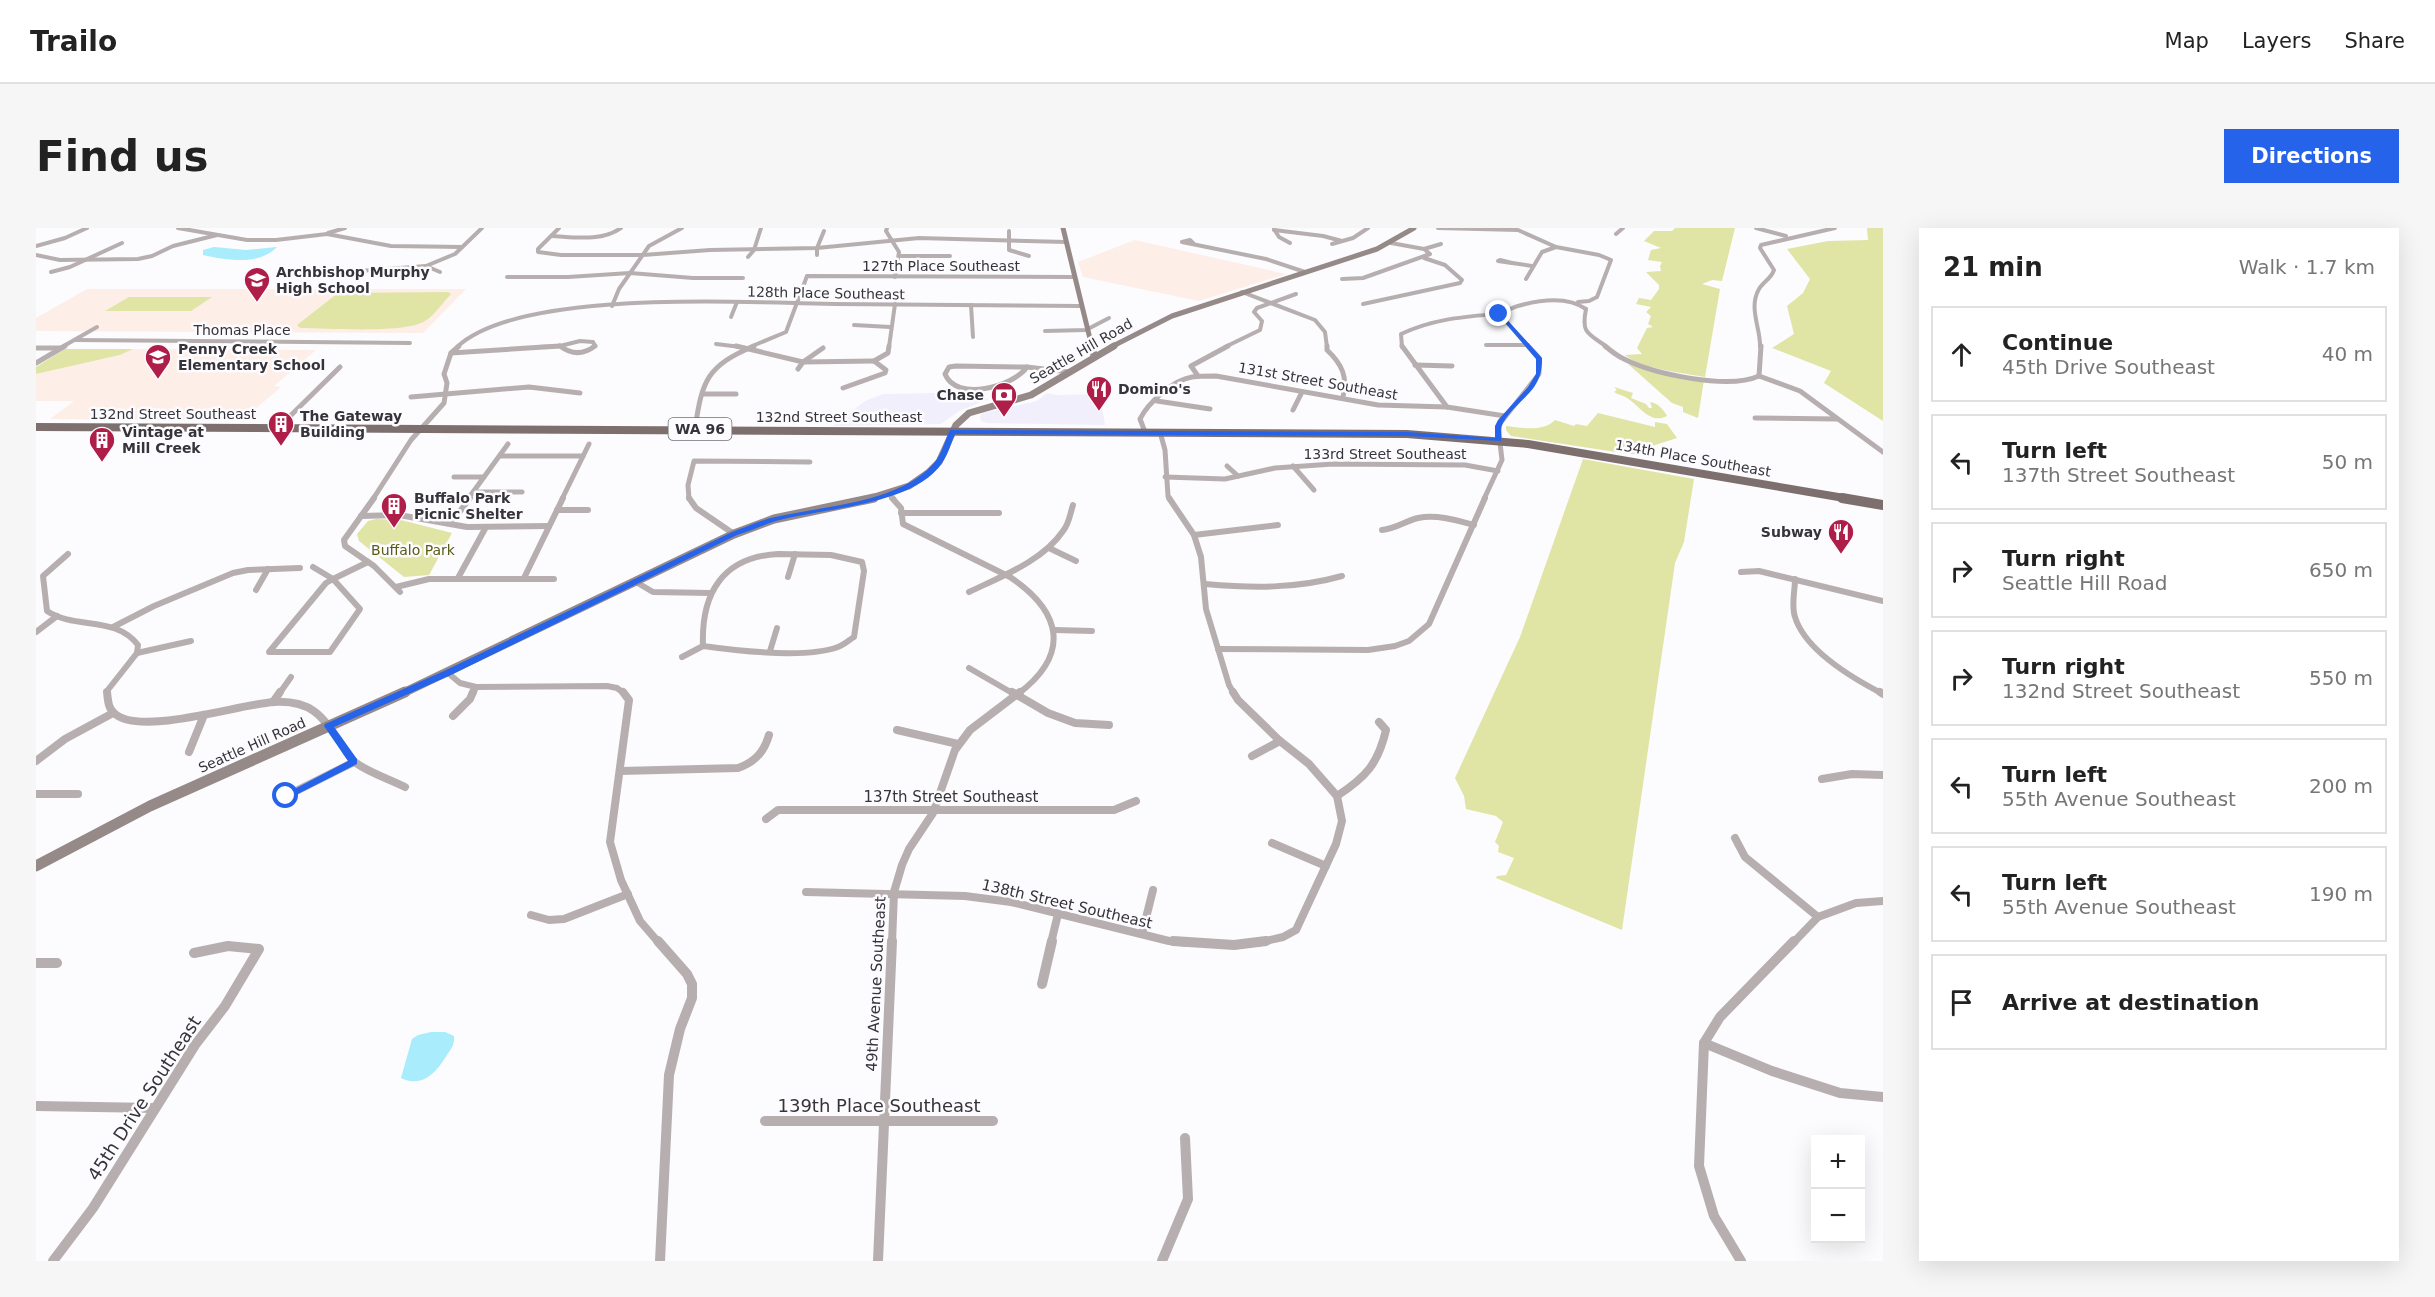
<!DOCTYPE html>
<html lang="en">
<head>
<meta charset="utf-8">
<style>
  body { margin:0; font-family:"DejaVu Sans",sans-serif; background:#f6f6f6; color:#222 }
  .controls { position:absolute; right:18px; bottom:18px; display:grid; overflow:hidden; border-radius:0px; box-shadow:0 6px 24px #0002 }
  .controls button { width:54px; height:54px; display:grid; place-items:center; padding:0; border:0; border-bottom:2px solid #e0e0e0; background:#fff; color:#222; font:30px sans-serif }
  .stop { position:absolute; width:18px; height:18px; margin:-14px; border:4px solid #2563eb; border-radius:50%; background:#fff }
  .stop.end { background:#2563eb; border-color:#fff; box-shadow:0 2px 6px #0008 }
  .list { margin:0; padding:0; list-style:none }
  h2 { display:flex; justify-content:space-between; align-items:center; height:78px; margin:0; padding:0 24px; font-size:26px }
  h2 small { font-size:20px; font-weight:400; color:#767676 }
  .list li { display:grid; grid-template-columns:39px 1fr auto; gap:18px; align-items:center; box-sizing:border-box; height:96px; margin:0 12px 12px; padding:0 12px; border:2px solid #e0e0e0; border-radius:0px }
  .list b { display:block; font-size:22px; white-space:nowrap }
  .list p { margin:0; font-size:20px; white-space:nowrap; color:#767676 }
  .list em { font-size:20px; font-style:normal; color:#767676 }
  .icon { flex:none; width:33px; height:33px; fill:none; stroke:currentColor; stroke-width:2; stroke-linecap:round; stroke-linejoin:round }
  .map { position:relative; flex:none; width:1847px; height:1033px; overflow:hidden; border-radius:0px }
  header { display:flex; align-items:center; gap:36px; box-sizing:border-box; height:84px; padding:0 30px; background:#fff; border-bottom:2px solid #e0e0e0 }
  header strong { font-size:28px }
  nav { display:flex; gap:33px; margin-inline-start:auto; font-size:21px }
  .intro { display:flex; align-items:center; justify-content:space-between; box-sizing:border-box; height:144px; padding:0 36px }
  h1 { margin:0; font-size:42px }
  .button { padding:15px 27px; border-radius:0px; background:#2563eb; color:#fff; font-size:21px; font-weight:700 }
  main { display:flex; gap:36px; padding:0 36px }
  aside { flex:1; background:#fff; border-radius:0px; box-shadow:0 6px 24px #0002 }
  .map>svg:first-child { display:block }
  .commercial { fill:#f2effd }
  .education { fill:#fdeee8 }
  .green { fill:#e0e5a5 }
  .water { fill:#a9ecfb }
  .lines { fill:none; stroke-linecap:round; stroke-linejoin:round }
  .street-far4 { stroke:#b7afaf; stroke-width:4 }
  .street-far3 { stroke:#b7afaf; stroke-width:5 }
  .street-far2 { stroke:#b7afaf; stroke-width:6 }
  .street-far1 { stroke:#b7afaf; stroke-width:8 }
  .street { stroke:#b7afaf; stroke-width:10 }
  .secondary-far3 { stroke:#968a89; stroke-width:5 }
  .secondary-far2 { stroke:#968a89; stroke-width:7 }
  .secondary-far1 { stroke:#968a89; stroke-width:9 }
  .secondary { stroke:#968a89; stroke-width:11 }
  .primary-far1 { stroke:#7e6f6f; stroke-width:8 }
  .primary { stroke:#7e6f6f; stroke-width:10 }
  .route { fill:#2563eb }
  .labels { text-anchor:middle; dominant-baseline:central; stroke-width:5; stroke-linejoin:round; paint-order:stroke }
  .far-street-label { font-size:14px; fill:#36343a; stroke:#fcfbfe }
  .far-poi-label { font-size:14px; font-weight:bold; fill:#36343a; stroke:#fcfbfe; text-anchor:start }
  .shield { fill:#fcfbfe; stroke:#717075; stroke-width:1.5 }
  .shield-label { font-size:14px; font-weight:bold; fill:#36343a }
  .far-park-label { font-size:14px; fill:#595b17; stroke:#fcfbfe }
  .street-label { font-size:15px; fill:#36343a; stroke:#fcfbfe }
  .near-street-label { font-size:18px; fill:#36343a; stroke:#fcfbfe }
</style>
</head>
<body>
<header>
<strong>Trailo</strong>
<nav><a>Map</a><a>Layers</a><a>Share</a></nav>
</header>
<div class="intro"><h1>Find us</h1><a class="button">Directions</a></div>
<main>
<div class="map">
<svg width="1847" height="1033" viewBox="0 0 1847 1033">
  <rect width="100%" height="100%" fill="#fcfbfe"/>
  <g class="commercial">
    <path d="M898 165 953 171 923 183 905 196 797 198 829 173 847 166Z"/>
    <path d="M1011 165 1020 167 1064 166 1069 197 951 195 945 193 944 188 947 185 1001 173Z"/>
  </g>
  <g class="education">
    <path d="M1099 12 1250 46 1163 73 1047 49 1042 34Z"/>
    <path d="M51 61H430L387 105 0 103V90Z"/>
    <path d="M97 121 280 122 238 158 245 159 205 193 14 191 38 173H0V146L84 127Z"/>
  </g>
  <g class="green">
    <path d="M1639 0H1699L1686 53 1676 52 1666 56 1684 61 1669 149C1648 145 1605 141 1589 127L1606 126 1601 120 1611 100 1617 99 1612 96 1615 88 1610 84 1615 79 1600 76 1603 70 1615 72 1623 61V57L1610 44 1625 43 1624 38 1626 34 1612 32 1615 22 1625 20 1608 13 1618 3H1636Z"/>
    <path d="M1831 0H1847V193L1788 155 1795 143 1736 120 1758 106 1751 78 1767 65 1774 51 1751 21 1792 13 1832 12Z"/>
    <path d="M412 64 415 66C407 74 399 87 389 93 368 106 292 100 264 100L261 97 302 65Z"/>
    <path d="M93 69H176L155 83H69Z"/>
    <path d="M29 121H97L84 127 0 146V139Z"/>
    <path d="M1592 136 1668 152 1662 190 1647 184V179L1636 175Z"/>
    <path d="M1578 159 1597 165 1595 170 1610 176 1613 180H1616L1614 174C1622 175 1628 182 1631 188 1614 197 1604 178 1591 170 1587 167 1582 167 1578 164L1581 162Z"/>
    <path d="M1562 185 1619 199V194L1631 196 1641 210 1613 219 1588 214 1609 221 1603 226H1593L1475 208 1470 202V198C1486 200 1508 204 1519 192L1538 198 1540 196 1551 198Z"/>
    <path d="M1547 231 1658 251 1648 314 1639 335 1586 702 1460 650 1461 648 1470 647 1478 630 1462 624 1463 618 1459 614 1467 594 1460 588 1430 581 1428 568 1419 550 1484 409Z"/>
    <path d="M340 291 365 292 416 305 393 347 368 349 323 313 321 306 332 293Z"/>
  </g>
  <g class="water">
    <path d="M178 19 210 22 241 19C223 38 190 32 167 27V22Z"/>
    <path d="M395 804H409L418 808C419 818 414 822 409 830 399 846 385 860 365 850L376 811 382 807Z"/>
  </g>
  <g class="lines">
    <g class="street-far4">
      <path d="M142 0 211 12H240L291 6 355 18 426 19"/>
      <path d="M523 0 502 21V24L525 27H607L674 22 781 20 883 10 1030 14"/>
      <path d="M851 0 850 3 863 24 859 49"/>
      <path d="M1402 0 1482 2 1520 19 1563 27 1575 32 1561 69 1553 73 1542 74"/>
      <path d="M1720 0 1750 8"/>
      <path d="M1238 1 1243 9 1254 15"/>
      <path d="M1238 2 1287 8 1306 13"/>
      <path d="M973 3V22L993 28"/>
      <path d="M292 5 309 0"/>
      <path d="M1580 6 1587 0"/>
      <path d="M515 8C538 9 565 14 585 0"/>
      <path d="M1158 16 1154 12 1146 14 1230 31 1269 44"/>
      <path d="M1296 16 1317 10 1332 0"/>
      <path d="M0 18 29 10 51 0"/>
      <path d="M1388 21 1405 16"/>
      <path d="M0 27 24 32 102 31 116 28 137 18 181 7"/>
      <path d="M781 27V20L788 3"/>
      <path d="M865 28H914"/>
      <path d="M712 29 718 22 725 0"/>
      <path d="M1464 32 1476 35 1462 33Z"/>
      <path d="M1476 35 1496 38"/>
      <path d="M15 44 34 39 86 15"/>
      <path d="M310 44 390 38"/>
      <path d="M404 44 390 38 419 26 446 0"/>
      <path d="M471 49H532L594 45 657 50H707"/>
      <path d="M1306 51 1327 50 1394 26 1388 21 1355 15"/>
      <path d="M1490 51 1506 24 1520 19"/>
      <path d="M1206 64 1279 92 1289 104 1291 119"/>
      <path d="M1327 76 1424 55 1426 52 1409 37 1388 30"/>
      <path d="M935 77 937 109"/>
      <path d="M576 78 583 61 613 18 646 0"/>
      <path d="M1550 81C1545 106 1552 105 1571 119"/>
      <path d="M1463 86 1493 119"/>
      <path d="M695 89 701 74"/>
      <path d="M818 97 854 99"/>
      <path d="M1009 103 1050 102 1073 90"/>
      <path d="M39 112 374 115"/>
      <path d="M680 116 705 119"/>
      <path d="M1450 117H1492"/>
      <path d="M524 118 526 119"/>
      <path d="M524 118 544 113 557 114 559 118 557 119"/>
      <path d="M26 119 61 99"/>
      <path d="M421 119C484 60 711 75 799 76 880 76 962 77 1044 78"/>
      <path d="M502 119 524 118"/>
      <path d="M714 119 750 104 771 48 1038 49"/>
      <path d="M853 119 859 76"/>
      <path d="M1189 119 1224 102 1226 93 1218 84 1221 80 1260 66"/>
      <path d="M1366 119 1365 106C1397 91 1426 89 1460 86 1467 85 1475 80 1482 78 1503 72 1531 68 1550 81"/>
      <path d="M1724 119C1725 101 1712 80 1723 61 1727 54 1735 51 1738 42L1724 20 1725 17 1799 0"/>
    </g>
    <g class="street-far3">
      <path d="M524 118C536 127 547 127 559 118"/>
      <path d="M700 118 767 134 838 133"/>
      <path d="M1291 118V122C1306 136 1312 149 1307 169"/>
      <path d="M1366 118 1411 179"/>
      <path d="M1569 118C1575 123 1581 128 1588 131 1618 146 1692 162 1723 148"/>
      <path d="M0 120H24"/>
      <path d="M415 125 524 118"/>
      <path d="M0 135 29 118"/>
      <path d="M1379 137 1416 138"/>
      <path d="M920 138 982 139H991C977 159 920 174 909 146L913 139Z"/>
      <path d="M991 139 1033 144"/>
      <path d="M762 141 767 134 787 120"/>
      <path d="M1162 148 1155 138 1192 118"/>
      <path d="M1723 148 1725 118"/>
      <path d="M1723 148 1764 163 1847 224"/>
      <path d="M807 160 849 145 850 142 838 133 852 125 853 118"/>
      <path d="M667 166H700"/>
      <path d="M375 169 493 159 544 165"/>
      <path d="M1121 173 1174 181"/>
      <path d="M1257 182 1266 164"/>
      <path d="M1719 190 1801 191"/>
      <path d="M242 200 304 139"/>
      <path d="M659 201C666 152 671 138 718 118"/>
      <path d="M1109 204 1104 191C1112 175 1137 152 1156 149 1163 148 1172 148 1180 148L1342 177 1411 179 1469 188"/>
      <path d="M1124 204 1129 222 1132 268 1134 271"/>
      <path d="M464 228H547"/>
      <path d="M1191 238 1202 248"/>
      <path d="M1257 238 1278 262"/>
      <path d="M418 249H448"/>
      <path d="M1129 249 1189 251 1239 240 1297 236 1429 237 1462 243"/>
      <path d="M438 264H486"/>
      <path d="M853 266 858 271"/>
      <path d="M337 271 375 212 408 175 411 155 408 146 415 125 423 118"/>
      <path d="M432 271 472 216"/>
      <path d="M526 271 553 216"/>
      <path d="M653 271 652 257 658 233 774 234"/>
      <path d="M1448 271 1466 232 1462 198 1503 146V130L1492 118"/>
    </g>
    <g class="street-far2">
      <path d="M338 270 308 312 309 318 338 338 364 364"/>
      <path d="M653 270 660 280 698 306"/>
      <path d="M856 270 865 280 867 296 974 349C1026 384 1035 426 982 466"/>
      <path d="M1133 270 1158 307 1165 329 1170 381 1193 457 1198 466"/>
      <path d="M521 282H552"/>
      <path d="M865 285H963"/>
      <path d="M325 288 363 287 431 299 513 298"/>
      <path d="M411 295 422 286 434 270"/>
      <path d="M1346 302C1360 301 1369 293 1382 290 1400 286 1420 292 1438 297"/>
      <path d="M1158 307 1242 297"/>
      <path d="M1013 320 1040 333"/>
      <path d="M32 326 7 348 11 383C40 402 79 387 102 417L101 425 71 463V466"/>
      <path d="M742 326 795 327 826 334 828 343 818 409C813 412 808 417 802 419 769 431 703 423 667 418 665 366 686 329 742 326Z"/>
      <path d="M277 339 297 351"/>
      <path d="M1705 344 1723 343 1847 373"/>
      <path d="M752 349 759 326"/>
      <path d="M422 350 450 299"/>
      <path d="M488 350 527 270"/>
      <path d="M297 351 324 381 294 424H233L290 355Z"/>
      <path d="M297 351 332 334"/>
      <path d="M1759 351C1759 363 1755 377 1759 389 1769 422 1818 451 1847 466"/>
      <path d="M600 354 617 364 674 365"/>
      <path d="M1169 356C1216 360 1260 361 1306 348"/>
      <path d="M360 359 393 351H518"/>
      <path d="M220 362 232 341"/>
      <path d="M933 364C964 349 1007 333 1027 303 1033 296 1034 286 1037 277"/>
      <path d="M77 399 118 378 197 345 212 342 264 340"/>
      <path d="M1019 402 1056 403"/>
      <path d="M0 404 21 388"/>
      <path d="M1182 421 1332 422 1359 418 1373 413 1393 396 1449 270"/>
      <path d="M734 423 741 400"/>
      <path d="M101 425 155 413"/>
      <path d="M646 429 667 418"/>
      <path d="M933 440 978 466"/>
      <path d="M412 445 424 455 440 459 571 458 581 460 589 466"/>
      <path d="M243 466 255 449"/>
      <path d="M437 466 440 459"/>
    </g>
    <g class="street-far1">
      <path d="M71 464C72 472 72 480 78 485 102 509 204 476 238 474 276 472 286 488 306 517 310 523 314 531 320 535 334 545 353 551 369 559"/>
      <path d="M587 464 593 472 574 614 585 652 604 693 623 715"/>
      <path d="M976 464 1012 485 1039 495 1073 497"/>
      <path d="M1197 464 1202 472 1244 513 1273 536 1301 568 1306 593 1300 616 1260 702 1247 709 1221 715"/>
      <path d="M1844 464 1847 466"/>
      <path d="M237 474 244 464"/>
      <path d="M417 488 434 471 437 464"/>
      <path d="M861 502 922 516"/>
      <path d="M153 524 168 487"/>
      <path d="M1216 528 1244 513"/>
      <path d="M0 533 29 511 77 485"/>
      <path d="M585 543 702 540C719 534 728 524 733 507"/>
      <path d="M1786 551 1816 546 1847 547"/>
      <path d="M0 566H42"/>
      <path d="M250 568 318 534"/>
      <path d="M1301 568C1330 549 1342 536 1350 502L1343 494"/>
      <path d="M730 591 742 582H1078L1100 573"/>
      <path d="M1699 610 1709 629 1782 689"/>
      <path d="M1236 615 1290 638"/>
      <path d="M770 664 929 668 975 674 1133 713 1152 715"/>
      <path d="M495 687 513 692 528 691 592 666"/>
      <path d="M1106 706 1117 662"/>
      <path d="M856 715 858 664 866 637 873 621 897 585 919 522 934 502 984 464"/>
      <path d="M1015 715 1022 686"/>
      <path d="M1757 715 1782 689 1820 675 1847 673"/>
    </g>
    <g class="street">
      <path d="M622 713 651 746 656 756V770L644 801 633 847 624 1033"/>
      <path d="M1137 713 1198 717 1230 713"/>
      <path d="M0 735H21"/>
      <path d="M1006 756 1016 713"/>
      <path d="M1668 815 1736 843 1804 865 1847 869"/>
      <path d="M0 878 119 880"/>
      <path d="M729 893H957"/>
      <path d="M17 1033 57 980 159 817 189 778 223 721 192 718 158 725"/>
      <path d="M842 1033 856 713"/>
      <path d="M1126 1033 1152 971 1149 910"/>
      <path d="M1705 1033 1678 988 1663 938 1668 815 1684 789 1758 713"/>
    </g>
    <g class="secondary-far3">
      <path d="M1027 0 1056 119"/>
      <path d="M1075 119 1136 88 1341 21 1378 0"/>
    </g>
    <g class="secondary-far2">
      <path d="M1056 118 1058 128"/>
      <path d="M832 271 873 258 893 244 903 234 920 197 933 185 995 167 1078 118"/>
    </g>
    <path class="secondary-far1" d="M365 466 698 306 738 291 838 270"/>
    <path class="secondary" d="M0 638 114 578 369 464"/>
    <path class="primary-far1" d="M0 199 1371 206 1492 216 1814 271"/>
    <path class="primary" d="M1806 270 1847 277"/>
  </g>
  <path class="route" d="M1461 85H1465L1506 130C1507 165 1482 169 1467 195 1464 200 1466 207 1465 213L1371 208 919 206C915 215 912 227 906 235 877 278 786 280 740 293 727 297 714 303 701 307L415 447 298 499 321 531V536L254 570 250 571 245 568 312 533 288 498 289 496 408 443 696 304C710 299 725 292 739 289 787 278 864 275 898 235 906 226 909 212 914 202L1371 204 1459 210V198L1462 192 1492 159 1500 146V131Z"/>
  <defs>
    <g id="school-pin" transform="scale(1.35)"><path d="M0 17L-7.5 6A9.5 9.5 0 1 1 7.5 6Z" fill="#af1d49" stroke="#fcfbfe"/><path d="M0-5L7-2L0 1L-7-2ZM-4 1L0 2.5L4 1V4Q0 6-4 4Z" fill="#fff"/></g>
    <g id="restaurant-pin" transform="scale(1.35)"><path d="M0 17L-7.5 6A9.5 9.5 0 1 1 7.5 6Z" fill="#af1d49" stroke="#fcfbfe"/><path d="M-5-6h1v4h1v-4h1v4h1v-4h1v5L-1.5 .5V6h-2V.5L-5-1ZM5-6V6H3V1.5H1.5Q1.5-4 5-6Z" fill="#fff"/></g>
    <g id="bank-pin" transform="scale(1.35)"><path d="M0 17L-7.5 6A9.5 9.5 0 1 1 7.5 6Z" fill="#af1d49" stroke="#fcfbfe"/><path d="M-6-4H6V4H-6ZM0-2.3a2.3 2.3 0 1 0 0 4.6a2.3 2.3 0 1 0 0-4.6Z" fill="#fff"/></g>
    <g id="building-pin" transform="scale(1.35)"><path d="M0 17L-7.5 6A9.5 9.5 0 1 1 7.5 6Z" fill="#af1d49" stroke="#fcfbfe"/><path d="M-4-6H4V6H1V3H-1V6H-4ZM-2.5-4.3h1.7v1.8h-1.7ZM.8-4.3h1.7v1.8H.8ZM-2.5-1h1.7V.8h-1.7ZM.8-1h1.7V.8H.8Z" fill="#fff"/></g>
  </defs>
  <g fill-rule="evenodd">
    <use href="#school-pin" x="221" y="52"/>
    <use href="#school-pin" x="122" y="129"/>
    <use href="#restaurant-pin" x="1063" y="161"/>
    <use href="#bank-pin" x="968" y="167"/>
    <use href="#building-pin" x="245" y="196"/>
    <use href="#building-pin" x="66" y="212"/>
    <use href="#building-pin" x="358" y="278"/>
    <use href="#restaurant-pin" x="1805" y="304"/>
  </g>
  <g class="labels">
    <g class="far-street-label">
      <text x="905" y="38">127th Place Southeast</text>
      <text transform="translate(790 65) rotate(1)">128th Place Southeast</text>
      <text x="206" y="102">Thomas Place</text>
      <text transform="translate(1045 123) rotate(-30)">Seattle Hill Road</text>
      <text transform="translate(1282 153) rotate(10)">131st Street Southeast</text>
      <text x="137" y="186">132nd Street Southeast</text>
      <text x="803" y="189">132nd Street Southeast</text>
      <text x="1349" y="226">133rd Street Southeast</text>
      <text transform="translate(1657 230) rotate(10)">134th Place Southeast</text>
      <text transform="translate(216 517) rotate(-24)">Seattle Hill Road</text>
    </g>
    <g class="far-poi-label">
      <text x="240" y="44">Archbishop Murphy<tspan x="240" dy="16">High School</tspan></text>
      <text x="142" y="121">Penny Creek<tspan x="142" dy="16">Elementary School</tspan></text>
      <text x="1082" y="161">Domino's</text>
      <text x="948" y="167" text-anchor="end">Chase</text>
      <text x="264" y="188">The Gateway<tspan x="264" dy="16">Building</tspan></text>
      <text x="86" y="204">Vintage at<tspan x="86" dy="16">Mill Creek</tspan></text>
      <text x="378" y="270">Buffalo Park<tspan x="378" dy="16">Picnic Shelter</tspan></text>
      <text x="1786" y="304" text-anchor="end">Subway</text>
    </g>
    <rect class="shield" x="632.5" y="190" width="63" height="22" rx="4.5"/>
    <g class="shield-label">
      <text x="664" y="201">WA 96</text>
    </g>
    <g class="far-park-label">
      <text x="377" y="322">Buffalo Park</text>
    </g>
    <g class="street-label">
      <text x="915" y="569">137th Street Southeast</text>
      <text transform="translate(1031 676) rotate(13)">138th Street Southeast</text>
      <text transform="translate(840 756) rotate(-87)">49th Avenue Southeast</text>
    </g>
    <g class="near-street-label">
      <text transform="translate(108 870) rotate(-57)">45th Drive Southeast</text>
      <text x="843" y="877">139th Place Southeast</text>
    </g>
  </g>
</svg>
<div class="controls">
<button>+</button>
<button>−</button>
</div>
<div class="stop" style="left:250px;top:568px"></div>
<div class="stop end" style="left:1463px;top:86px"></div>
</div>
<aside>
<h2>21 min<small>Walk · 1.7 km</small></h2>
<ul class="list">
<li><svg class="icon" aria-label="ahead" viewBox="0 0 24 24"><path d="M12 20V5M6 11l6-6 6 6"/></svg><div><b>Continue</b><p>45th Drive Southeast</p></div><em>40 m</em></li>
<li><svg class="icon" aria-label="left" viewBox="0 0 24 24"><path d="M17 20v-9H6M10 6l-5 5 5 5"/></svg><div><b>Turn left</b><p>137th Street Southeast</p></div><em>50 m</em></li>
<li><svg class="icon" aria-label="right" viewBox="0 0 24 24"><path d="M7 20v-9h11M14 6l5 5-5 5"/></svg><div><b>Turn right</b><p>Seattle Hill Road</p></div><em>650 m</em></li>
<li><svg class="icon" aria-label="right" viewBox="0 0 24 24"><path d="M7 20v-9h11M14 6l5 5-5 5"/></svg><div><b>Turn right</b><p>132nd Street Southeast</p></div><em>550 m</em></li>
<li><svg class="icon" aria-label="left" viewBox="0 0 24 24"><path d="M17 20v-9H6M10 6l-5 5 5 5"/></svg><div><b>Turn left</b><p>55th Avenue Southeast</p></div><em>200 m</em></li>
<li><svg class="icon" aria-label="left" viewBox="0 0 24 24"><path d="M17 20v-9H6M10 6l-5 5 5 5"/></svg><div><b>Turn left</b><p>55th Avenue Southeast</p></div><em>190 m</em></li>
<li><svg class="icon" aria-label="arrive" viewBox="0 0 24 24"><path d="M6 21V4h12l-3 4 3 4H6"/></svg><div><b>Arrive at destination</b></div></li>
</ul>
</aside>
</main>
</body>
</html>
